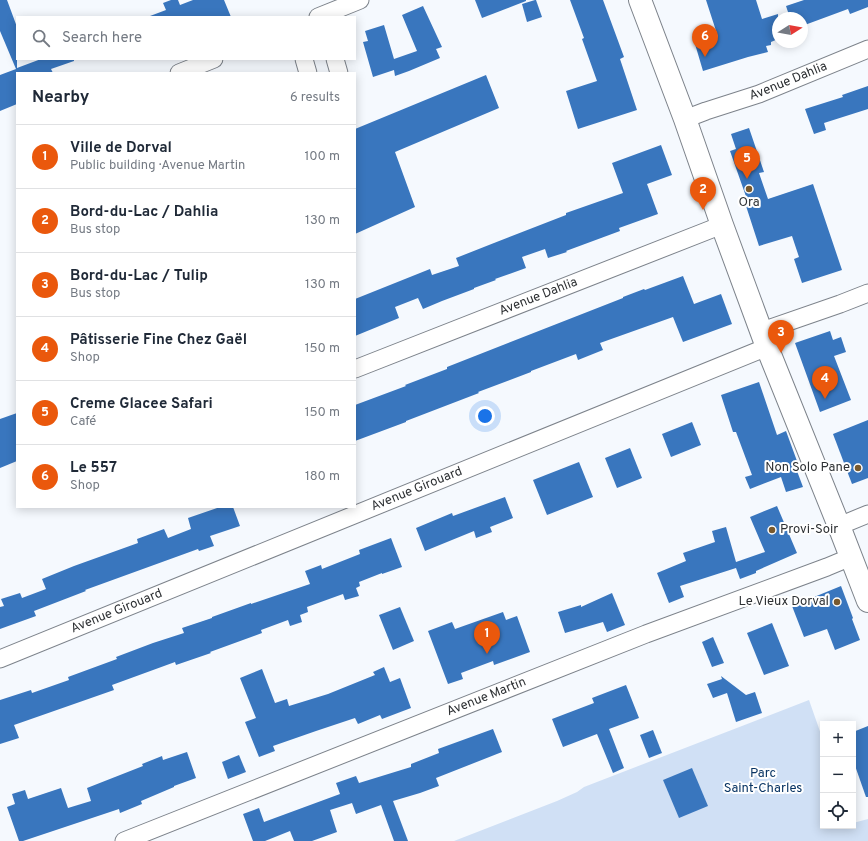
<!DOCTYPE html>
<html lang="en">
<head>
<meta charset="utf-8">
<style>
  body { margin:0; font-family:Overpass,sans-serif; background:#f6f6f7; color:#1f2937 }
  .controls { position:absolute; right:12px; bottom:12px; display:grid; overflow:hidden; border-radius:0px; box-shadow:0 2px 10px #0003 }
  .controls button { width:36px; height:36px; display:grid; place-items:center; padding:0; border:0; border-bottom:1px solid #e0e1e3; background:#fff; color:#1f2937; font:20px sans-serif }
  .compass { position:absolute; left:772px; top:12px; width:36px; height:36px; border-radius:50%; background:#fff; box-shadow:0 2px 10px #0003; rotate:79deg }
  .you { position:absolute; left:485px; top:416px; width:14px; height:14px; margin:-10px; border:3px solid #fff; border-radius:50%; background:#1a73e8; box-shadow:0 0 0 6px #1a73e833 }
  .badge { display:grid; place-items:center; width:26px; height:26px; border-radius:50%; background:#ea580c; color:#fff; font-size:13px; font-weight:700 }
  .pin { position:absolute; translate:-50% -33px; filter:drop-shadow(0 1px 2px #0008) }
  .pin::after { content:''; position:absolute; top:21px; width:14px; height:12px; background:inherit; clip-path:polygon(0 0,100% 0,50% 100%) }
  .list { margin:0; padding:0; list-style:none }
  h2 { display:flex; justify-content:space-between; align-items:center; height:52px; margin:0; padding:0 16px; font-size:17px }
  h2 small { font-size:13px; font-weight:400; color:#747a83 }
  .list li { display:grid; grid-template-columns:26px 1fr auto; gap:12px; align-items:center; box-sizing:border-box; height:64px; padding:0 16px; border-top:1px solid #e0e1e3 }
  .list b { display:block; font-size:15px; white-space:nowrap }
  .list p { margin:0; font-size:13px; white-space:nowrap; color:#747a83 }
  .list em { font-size:13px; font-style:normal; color:#747a83 }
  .icon { flex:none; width:22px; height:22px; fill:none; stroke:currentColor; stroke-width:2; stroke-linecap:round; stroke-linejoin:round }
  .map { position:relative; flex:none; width:868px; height:841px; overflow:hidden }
  .search { position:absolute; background:#fff; box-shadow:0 2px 10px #0003; left:16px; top:16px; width:340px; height:44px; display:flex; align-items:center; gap:10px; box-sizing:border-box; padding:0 14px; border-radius:0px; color:#747a83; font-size:15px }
  .panel { position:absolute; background:#fff; box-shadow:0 2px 10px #0003; left:16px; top:72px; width:340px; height:436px; border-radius:0px }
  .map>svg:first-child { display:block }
  .green { fill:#d0e0f5 }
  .building { fill:#3976be }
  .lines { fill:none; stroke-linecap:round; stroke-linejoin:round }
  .street-casing { stroke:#7d838b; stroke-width:19 }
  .secondary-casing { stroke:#7d838b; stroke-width:24 }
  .street { stroke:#fff; stroke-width:17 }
  .secondary { stroke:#fff; stroke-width:22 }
  .poi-dot { fill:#78592e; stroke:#fff; stroke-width:1.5 }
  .labels { text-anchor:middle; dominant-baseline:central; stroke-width:4; stroke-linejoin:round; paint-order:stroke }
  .street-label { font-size:13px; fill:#2d3033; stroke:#fff }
  .poi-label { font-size:13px; fill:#2d3033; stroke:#fff; text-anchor:end }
  .park-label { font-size:13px; fill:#083463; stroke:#fff }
</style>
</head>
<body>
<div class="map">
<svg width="868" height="841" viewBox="0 0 868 841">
  <rect width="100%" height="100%" fill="#f5f9fe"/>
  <path class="green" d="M809 700 823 740V826H853V823L868 819V841H454L557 801 577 792 584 787Z"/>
  <g class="building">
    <path d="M0 0H7L17 27V68L41 59H74V61L51 69 53 73H17V104L0 111V75L16 69 0 31Z"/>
    <path d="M171 0H178L180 5 193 0H224L231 17H151L150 16 166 10 163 3Z"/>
    <path d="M475 0H526V1L482 18Z"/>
    <path d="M535 0H536L542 17 527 22 522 4Z"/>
    <path d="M570 0H603L624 57 620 59 637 110 578 129 566 91 597 81 582 39 584 38Z"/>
    <path d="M706 0H756L762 19 778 14V39L771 42V45L766 46 768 52 748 57 703 71 695 44 718 37Z"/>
    <path d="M804 0H868V7L850 14 848 9 802 26V18H790L786 6Z"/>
    <path d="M423 6 442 47 436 49 440 58 409 71 395 76 394 70 373 77 363 42 368 41 365 31 384 25 394 59 417 51 402 15Z"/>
    <path d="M486 75 499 108 395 152 415 207 355 234V129Z"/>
    <path d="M868 86V109L824 123 826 130 814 134 805 109 843 97 842 95Z"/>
    <path d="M749 128 764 172 759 173 768 199 813 184 842 270 802 283 794 259 799 257 792 236 759 246 746 206 749 205 730 151 736 149 731 134Z"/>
    <path d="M661 145 672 175 647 184 658 214 619 228 620 231 566 251 567 252 548 258 545 249 522 257 526 268 495 279 496 280 474 288V289L442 301 423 309 418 298 395 307 399 318 355 336V299L430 269 432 275 459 266 456 258 494 243 566 215V213L623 193 612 163Z"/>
    <path d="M683 276 694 304 721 294 732 324 683 342 673 317 600 343 603 350 578 360 576 354 531 371V372L478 392 479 393 406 421V422L355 441V405L406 386 405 385 447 369V367L623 298V297L644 289 645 290Z"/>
    <path d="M830 331 833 340 841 337 846 352 834 356 851 400 820 412 795 343Z"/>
    <path d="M759 382 777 435 786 431 797 461 794 463 803 487 786 492 781 477 750 489 745 477 752 475 736 432H733L721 395Z"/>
    <path d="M17 413V461L0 468V419Z"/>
    <path d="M868 420V478L852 484 833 434Z"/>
    <path d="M692 422 701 445 671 457 662 434Z"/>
    <path d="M630 448 642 478 617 488 605 458Z"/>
    <path d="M579 462 593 497 547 515 533 480Z"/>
    <path d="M505 497 513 518 490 527 492 532 476 538 474 531 425 551 416 528 452 513 453 516Z"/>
    <path d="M777 506 797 553 756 571V573L740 579 736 568 680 586 684 597 669 603 657 573 686 561 683 553 715 542 712 531 726 527 736 562 765 552 750 517Z"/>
    <path d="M220 507H233L240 526 210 536 214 546 199 551 198 549 85 590 86 591 34 611 36 616 0 629V607L4 606 1 599 20 593 22 598 46 589 42 579 74 566 138 543 137 539 164 529 168 538 191 529 188 518Z"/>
    <path d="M391 538 402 567 382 574V573L359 582 360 586 356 588 359 596 345 600 343 594 307 607 308 612 300 615 302 622 290 626 288 620 261 630 262 633 210 652 211 653 176 665 175 662 112 685 114 690 14 725 19 738 0 744V700L31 690 32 693 69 680 68 677 117 659 116 657 153 643 184 633 182 628 212 618V617L251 603V604L310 584 305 571 321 565 322 569 360 554 359 550Z"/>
    <path d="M841 586 853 618 852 619 860 640 835 650 827 629 804 637 792 606Z"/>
    <path d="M612 593 625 625 607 632 603 622 565 633 558 612 581 605V607Z"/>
    <path d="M400 607 414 641 393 650 379 615Z"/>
    <path d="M503 612 506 620 517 616 530 652 494 665 493 661 461 673 463 679 448 684 428 631 452 622 455 629Z"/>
    <path d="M772 623 789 666 764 675 747 633Z"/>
    <path d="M713 637 724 663 712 667 702 642Z"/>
    <path d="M384 667 390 682 400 678 411 708 382 719 380 715 358 724 355 718 316 731 273 746 275 751 259 757 245 722 256 718 240 678 262 669 275 703 287 699 289 706 328 694 375 675 373 672Z"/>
    <path d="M721 676 746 695 755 692 762 713 736 722 727 693 713 698 707 684 722 679Z"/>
    <path d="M626 685 639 718 609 729 624 768 613 773 597 734 563 747 552 719 594 703 592 698Z"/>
    <path d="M868 726V797H866L853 760V732Z"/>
    <path d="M493 729 502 752 436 778 439 786 420 793 393 801 408 841H394L381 805 356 814 352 803 330 810 337 832 312 841H294L290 831 265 841H253L243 814 259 808 264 822 340 794 336 783 356 776 359 783 411 767V764L439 753 438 749Z"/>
    <path d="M653 730 662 753 649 758 640 735Z"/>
    <path d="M187 752 196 778 174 786V787L141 801 142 804 120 813 119 809 23 841H19L7 807 15 804 12 794 25 790 28 799 61 788 68 808 91 801 87 788 143 766 142 764 162 756 163 760Z"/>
    <path d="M239 755 246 772 228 779 222 762Z"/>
    <path d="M692 768 708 806 679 818 663 780Z"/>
  </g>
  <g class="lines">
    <g class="street-casing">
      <g id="street">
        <path d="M318 17 360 0"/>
        <path d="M304 59 308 73"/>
        <path d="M335 59 339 73"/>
        <path d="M179 73 214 59"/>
        <path id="s1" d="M685 119 706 111 759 94 868 49"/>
        <path d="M762 331 840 304 868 293"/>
        <path id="s2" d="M355 369 722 225"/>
        <path d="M839 526 868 514"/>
        <path id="s3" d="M0 659 767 347"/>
        <path id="s4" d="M124 841 646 634 827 567 851 557"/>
      </g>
    </g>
    <g class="secondary-casing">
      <path id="secondary" d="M640 0 685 119 722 225 767 347 839 526 868 601"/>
    </g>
    <use href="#street" class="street"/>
    <use href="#secondary" class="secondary"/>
  </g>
  <g class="poi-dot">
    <circle cx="749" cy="189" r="4"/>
    <circle cx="858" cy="468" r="4"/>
    <circle cx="772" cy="530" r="4"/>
    <circle cx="837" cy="602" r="4"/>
  </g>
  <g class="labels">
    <g class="street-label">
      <text stroke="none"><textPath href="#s1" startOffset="110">Avenue Dahlia</textPath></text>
      <text stroke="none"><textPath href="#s2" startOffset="197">Avenue Dahlia</textPath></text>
      <text stroke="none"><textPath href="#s3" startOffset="450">Avenue Girouard</textPath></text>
      <text stroke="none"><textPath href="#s3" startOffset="126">Avenue Girouard</textPath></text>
      <text stroke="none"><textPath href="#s4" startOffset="390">Avenue Martin</textPath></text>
    </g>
    <g class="poi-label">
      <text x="749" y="203" text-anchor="middle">Ora</text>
      <text x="850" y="468">Non Solo Pane</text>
      <text x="780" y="530" text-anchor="start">Provi-Soir</text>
      <text x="829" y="602">Le Vieux Dorval</text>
    </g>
    <g class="park-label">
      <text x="763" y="774">Parc<tspan x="763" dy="15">Saint-Charles</tspan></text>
    </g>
  </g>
</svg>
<div class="controls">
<button>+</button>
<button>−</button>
<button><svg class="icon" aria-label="locate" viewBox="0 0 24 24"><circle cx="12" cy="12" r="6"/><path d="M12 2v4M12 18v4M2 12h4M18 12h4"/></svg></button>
</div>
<svg class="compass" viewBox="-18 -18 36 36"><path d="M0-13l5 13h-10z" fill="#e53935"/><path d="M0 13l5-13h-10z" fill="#747a83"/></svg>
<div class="you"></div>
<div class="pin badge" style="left:487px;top:654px">1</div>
<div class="pin badge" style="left:703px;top:210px">2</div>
<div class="pin badge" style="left:781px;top:353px">3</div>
<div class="pin badge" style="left:825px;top:399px">4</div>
<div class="pin badge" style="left:747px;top:179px">5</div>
<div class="pin badge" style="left:705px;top:57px">6</div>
<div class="search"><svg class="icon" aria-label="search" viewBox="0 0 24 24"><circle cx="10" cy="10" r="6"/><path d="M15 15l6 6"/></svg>Search here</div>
<section class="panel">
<h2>Nearby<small>6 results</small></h2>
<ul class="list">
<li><span class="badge">1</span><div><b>Ville de Dorval</b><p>Public building · Avenue Martin</p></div><em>100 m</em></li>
<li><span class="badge">2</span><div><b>Bord-du-Lac / Dahlia</b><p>Bus stop</p></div><em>130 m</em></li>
<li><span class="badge">3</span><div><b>Bord-du-Lac / Tulip</b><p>Bus stop</p></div><em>130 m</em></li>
<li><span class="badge">4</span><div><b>Pâtisserie Fine Chez Gaël</b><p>Shop</p></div><em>150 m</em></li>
<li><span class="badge">5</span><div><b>Creme Glacee Safari</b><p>Café</p></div><em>150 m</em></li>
<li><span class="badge">6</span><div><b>Le 557</b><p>Shop</p></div><em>180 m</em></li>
</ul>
</section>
</div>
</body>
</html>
